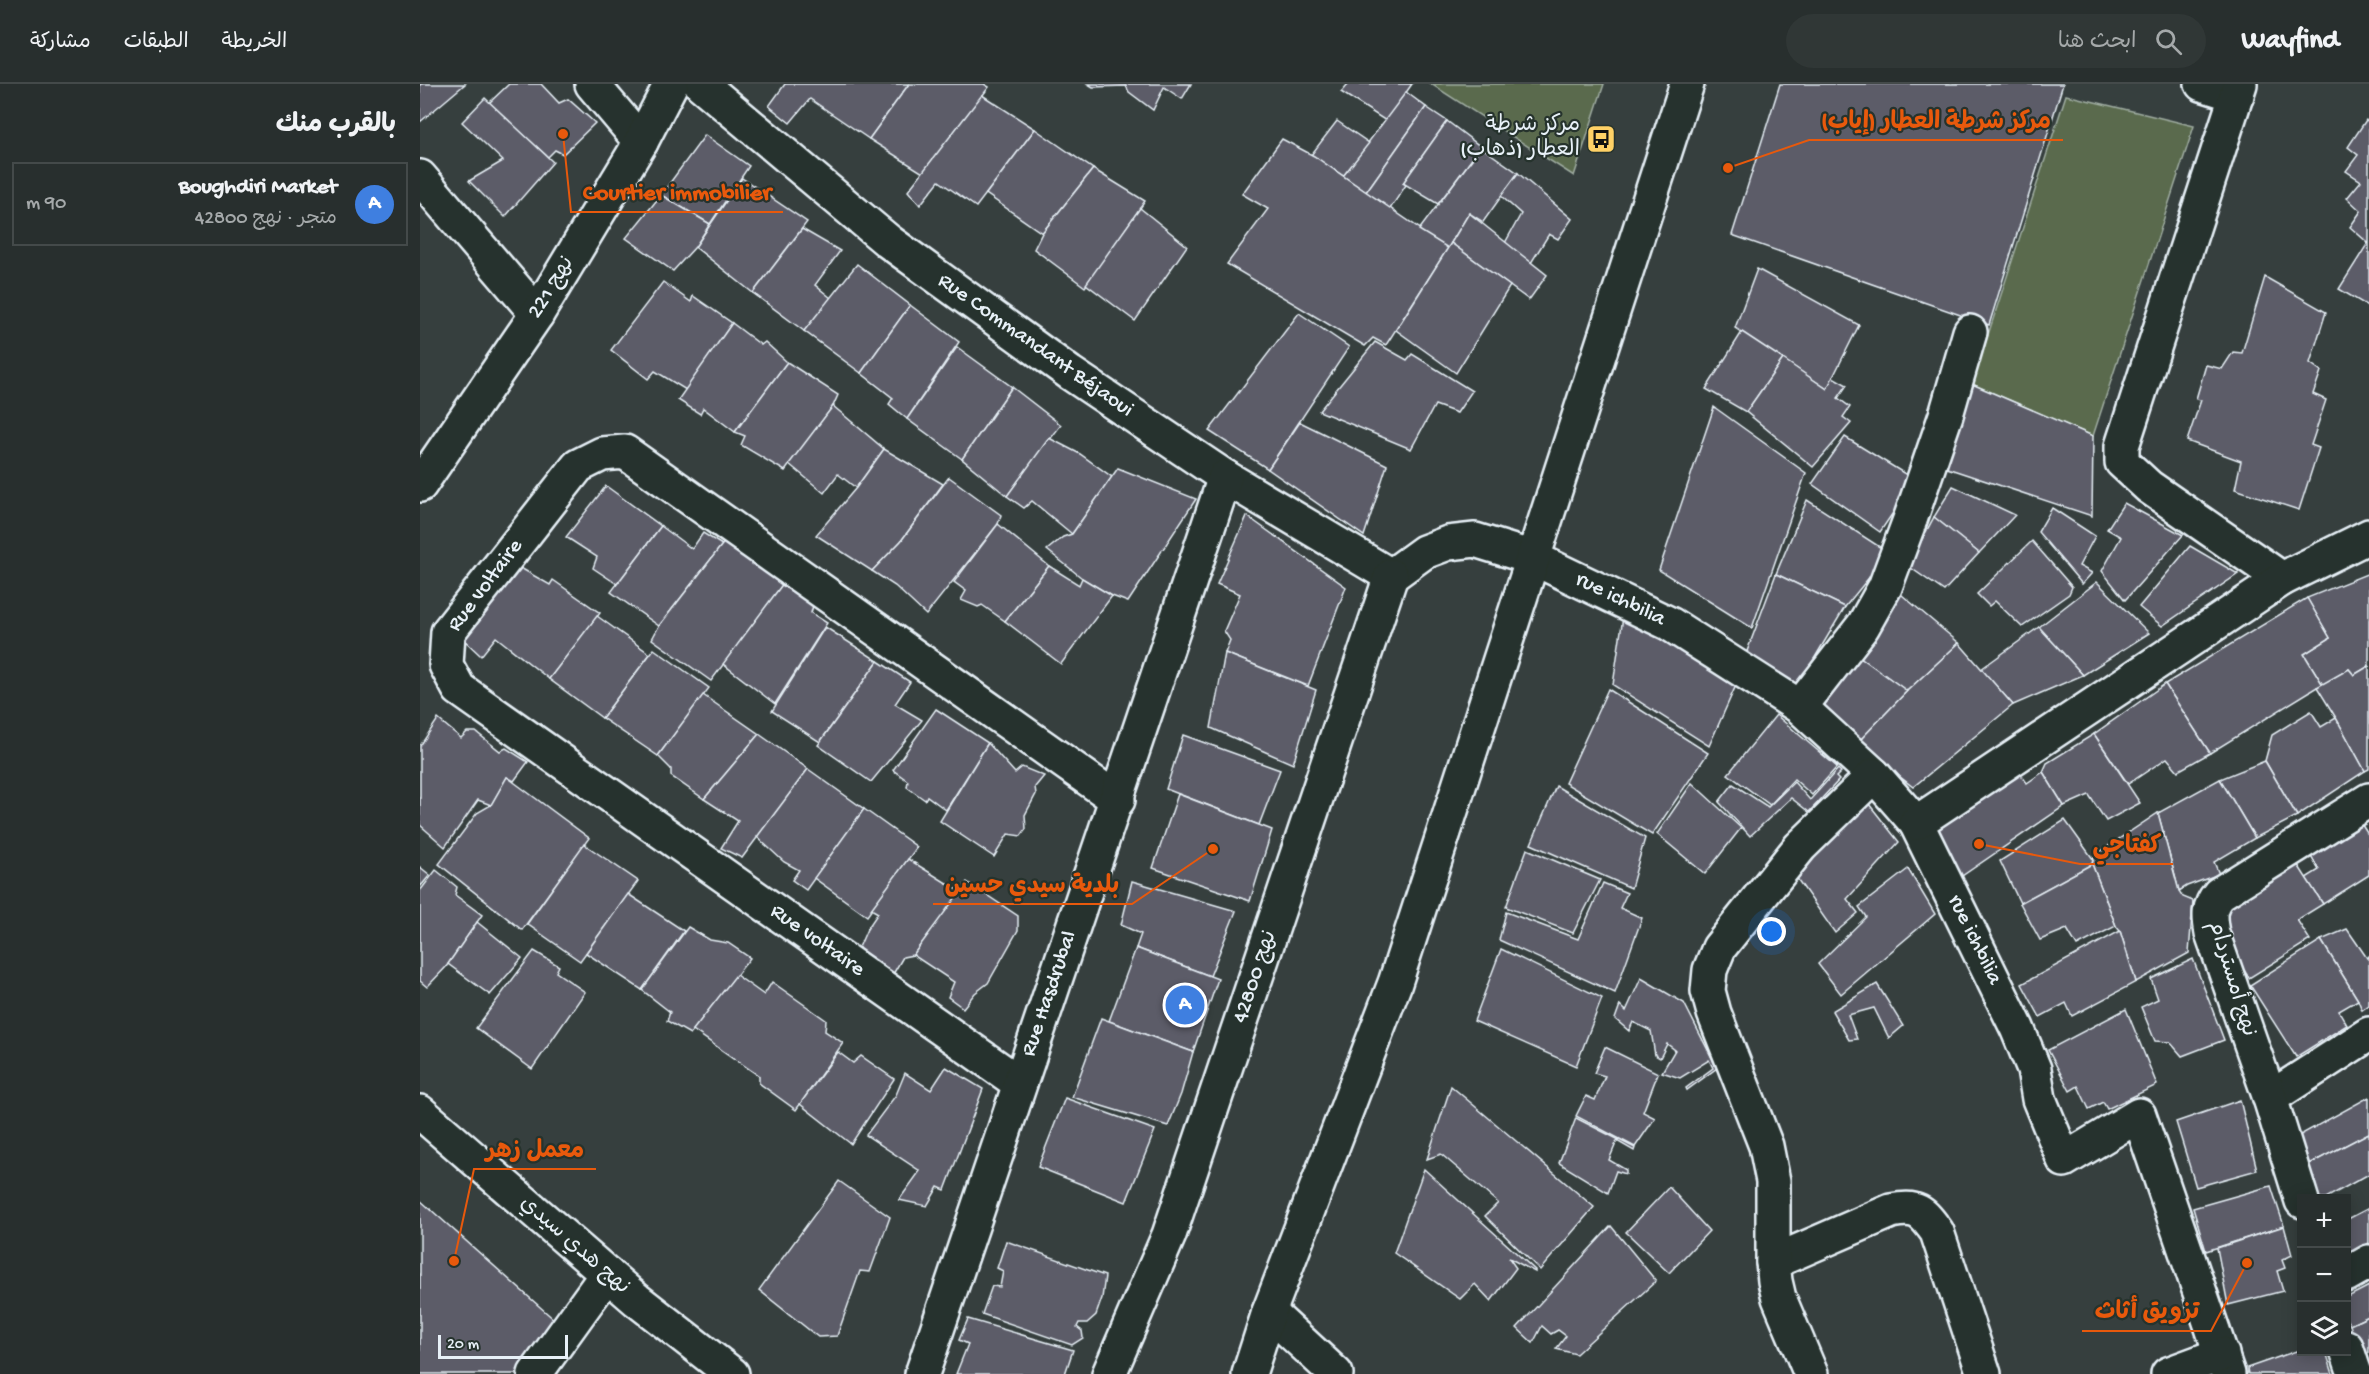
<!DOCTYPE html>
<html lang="ar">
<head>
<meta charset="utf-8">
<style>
  body { margin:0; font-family:"Gochi Hand","Playpen Sans Arabic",sans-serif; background:#303736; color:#f1f3f6; direction:rtl }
  .controls { position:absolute; right:18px; bottom:18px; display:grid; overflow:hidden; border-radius:0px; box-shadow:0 3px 15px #0003 }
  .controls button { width:54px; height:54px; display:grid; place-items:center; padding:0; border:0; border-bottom:2px solid #444a4a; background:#282f2e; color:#f1f3f6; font:30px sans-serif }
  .scale { position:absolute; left:18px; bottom:15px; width:130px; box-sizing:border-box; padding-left:6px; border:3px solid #e8f1f8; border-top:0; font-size:16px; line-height:21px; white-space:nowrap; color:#e8f1f8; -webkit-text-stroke:4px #26332d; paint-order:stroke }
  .you { position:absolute; left:1352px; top:848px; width:21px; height:21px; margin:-15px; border:4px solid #fff; border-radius:50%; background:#1a73e8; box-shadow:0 0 0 9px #1a73e833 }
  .badge { display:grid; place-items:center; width:39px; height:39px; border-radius:50%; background:#1a73e8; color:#fff; font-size:20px; font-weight:700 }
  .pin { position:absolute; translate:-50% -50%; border:3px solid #fff; box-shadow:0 2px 6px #0006 }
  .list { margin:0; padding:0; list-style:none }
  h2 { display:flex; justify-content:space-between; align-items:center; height:78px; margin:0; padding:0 24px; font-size:26px }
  h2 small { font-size:20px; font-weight:400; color:#a5a9aa }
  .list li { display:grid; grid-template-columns:39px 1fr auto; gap:18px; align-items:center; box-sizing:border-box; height:84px; margin:0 12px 12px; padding:0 12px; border:2px solid #444a4a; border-radius:0px }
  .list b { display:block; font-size:22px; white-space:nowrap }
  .list p { margin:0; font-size:20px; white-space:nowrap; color:#a5a9aa }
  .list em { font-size:20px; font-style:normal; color:#a5a9aa }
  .icon { flex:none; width:33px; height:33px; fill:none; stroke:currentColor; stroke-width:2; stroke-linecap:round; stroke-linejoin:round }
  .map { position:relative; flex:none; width:1949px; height:1290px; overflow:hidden; direction:ltr }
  header { display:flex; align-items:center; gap:36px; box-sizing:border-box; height:84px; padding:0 30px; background:#282f2e; border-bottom:2px solid #444a4a }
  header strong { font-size:28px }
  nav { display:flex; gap:33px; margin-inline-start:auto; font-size:21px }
  .search { width:420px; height:54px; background:#303736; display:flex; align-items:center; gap:15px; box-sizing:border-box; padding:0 21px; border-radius:33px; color:#a5a9aa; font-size:22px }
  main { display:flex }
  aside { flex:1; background:#282f2e }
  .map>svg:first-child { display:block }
  .green { fill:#5a6b4e; stroke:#a1aea3; stroke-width:1.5 }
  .building { fill:#5c5b67; stroke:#e8f1f8; stroke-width:1.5 }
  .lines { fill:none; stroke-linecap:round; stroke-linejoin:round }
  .street-casing { stroke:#e8f1f8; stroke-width:38 }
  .secondary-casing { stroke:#e8f1f8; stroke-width:38 }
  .street { stroke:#26332d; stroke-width:33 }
  .secondary { stroke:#26332d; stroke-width:33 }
  .labels { text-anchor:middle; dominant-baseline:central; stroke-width:4.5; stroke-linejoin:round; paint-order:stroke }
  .poi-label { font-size:22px; fill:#e8f1f8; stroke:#26332d; text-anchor:end }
  .street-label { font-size:22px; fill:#e8f1f8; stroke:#26332d }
  .leader { fill:none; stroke:#e8590c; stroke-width:2 }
  .callout-dot { fill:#e8590c; stroke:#26332d; stroke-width:2 }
  .callout-label { font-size:24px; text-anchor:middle; font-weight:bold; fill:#e8590c; stroke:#26332d; stroke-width:4.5; stroke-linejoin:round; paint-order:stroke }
</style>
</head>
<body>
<header>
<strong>Wayfind</strong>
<div class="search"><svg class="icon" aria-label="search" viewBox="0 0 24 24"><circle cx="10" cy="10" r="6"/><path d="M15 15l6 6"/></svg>ابحث هنا</div>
<nav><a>الخريطة</a><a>الطبقات</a><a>مشاركة</a></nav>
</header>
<main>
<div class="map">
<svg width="1949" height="1290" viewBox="0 0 1949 1290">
  <rect width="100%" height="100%" fill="#363f3e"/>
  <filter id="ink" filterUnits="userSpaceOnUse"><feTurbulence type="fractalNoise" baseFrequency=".0167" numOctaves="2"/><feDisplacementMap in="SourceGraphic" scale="12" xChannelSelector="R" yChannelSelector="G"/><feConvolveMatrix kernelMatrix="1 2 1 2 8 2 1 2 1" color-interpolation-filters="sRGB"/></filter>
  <g filter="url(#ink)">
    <g class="green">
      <path d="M1011 0H1184L1154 92Z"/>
      <path d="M1646 11 1774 42 1673 352 1552 300Z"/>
    </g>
    <g class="building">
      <path d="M0 0H45L0 38Z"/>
      <path d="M89 0H121L139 19 148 15 175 39 143 70 135 66 128 73 69 19Z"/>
      <path d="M365 0H489L449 55 390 15 370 39 349 22Z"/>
      <path d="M489 0H564L569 3 503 89 449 55Z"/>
      <path d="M668 0H771L762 15 744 3 733 26 709 8 706 2 673 3Z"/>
      <path d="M928 0H992L966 37 921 8Z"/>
      <path d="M1360 0H1643L1569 241 1312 151Z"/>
      <path d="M986 8 1006 23 946 108 923 92Z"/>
      <path d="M562 11 615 45 556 123 519 97 500 121 488 107Z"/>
      <path d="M65 14 133 78 85 133 49 97 83 77 42 38Z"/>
      <path d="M1006 23 1027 37 983 99 986 101 970 125 946 108Z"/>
      <path d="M1946 36 1949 38V223L1919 205 1948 159 1930 143 1941 127 1927 114 1941 97 1926 87 1938 71 1928 63Z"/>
      <path d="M917 37 949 59 923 92 891 71Z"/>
      <path d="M1027 37 1061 63 1018 120 983 99Z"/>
      <path d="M615 45 673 85 622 149 566 110Z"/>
      <path d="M285 51 329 82 290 140 241 111Z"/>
      <path d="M862 55 894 72 1028 164 966 261 953 254 945 262 807 180 848 125 822 110Z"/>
      <path d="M1061 63 1098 89 1063 138 1049 129 1028 164 999 146Z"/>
      <path d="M673 85 725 117 665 203 614 165 622 149Z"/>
      <path d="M1098 89 1152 135 1138 155 1129 150 1111 179 1085 159 1101 130 1081 112Z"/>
      <path d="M322 94 387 138 333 209 275 163Z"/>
      <path d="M241 111 290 140 275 163 253 187 206 154Z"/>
      <path d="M720 124 767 162 715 237 666 200Z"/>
      <path d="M1049 129 1127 191 1109 216 1031 159Z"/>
      <path d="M382 145 420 167 395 201 411 214 384 247 333 209Z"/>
      <path d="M1031 159 1090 202 1036 289 976 246Z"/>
      <path d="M437 180 490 221 441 289 384 247Z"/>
      <path d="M1337 185 1439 241 1407 305 1315 244Z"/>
      <path d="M1845 193 1906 228 1890 279 1901 287 1893 310 1906 316 1891 361 1899 364 1879 426 1815 405 1821 377 1767 357 1781 316 1776 315 1786 281 1802 285 1813 268 1822 269Z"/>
      <path d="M243 198 271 218 273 212 312 239 266 306 235 287 228 295 191 266Z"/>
      <path d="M490 221 539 258 487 335 469 320 473 314 441 289Z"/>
      <path d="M879 229 929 263 848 385 789 347Z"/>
      <path d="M312 239 341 261 345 258 367 278 315 348 283 324 280 330 258 316Z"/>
      <path d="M1322 248 1363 275 1326 328 1286 305Z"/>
      <path d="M955 258 987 276 992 270 1052 307 1037 329 1015 321 991 365 899 327Z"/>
      <path d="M537 263 592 303 542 375 487 335Z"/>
      <path d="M1363 275 1407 305 1413 293 1427 301 1418 314 1430 323 1423 333 1431 339 1393 383 1326 328Z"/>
      <path d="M367 278 418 311 413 322 365 387 321 361 325 352 315 348Z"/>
      <path d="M1552 300 1673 352 1672 432 1524 383Z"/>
      <path d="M592 303 641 341 587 412 542 375Z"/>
      <path d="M413 322 464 365 436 404 418 390 404 409 369 380Z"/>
      <path d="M1294 323 1386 389 1332 544 1239 486Z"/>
      <path d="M880 338 967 381 944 452 848 385Z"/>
      <path d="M1425 353 1495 396 1460 448 1392 400Z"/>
      <path d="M629 354 660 370 692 393 652 450 612 417 604 424 587 412Z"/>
      <path d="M464 365 523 400 481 457 452 487 396 451 436 404Z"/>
      <path d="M698 384 776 415 708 518 692 512 662 494 627 466 643 453 652 450Z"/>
      <path d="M529 393 581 431 578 440 506 531 475 502 452 487 481 457Z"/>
      <path d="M186 402 241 442 197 500 173 484 177 473 146 453Z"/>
      <path d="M1533 402 1595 431 1559 469 1514 433Z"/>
      <path d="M1387 416 1469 469 1425 523 1356 490Z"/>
      <path d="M1704 419 1763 451 1705 516 1682 487 1701 453 1687 445Z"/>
      <path d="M1632 424 1675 452 1659 482 1672 489 1662 500 1618 448Z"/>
      <path d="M827 432 926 503 888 602 805 569 810 556 804 547 820 510 797 500Z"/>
      <path d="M1514 433 1559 469 1524 507 1488 482Z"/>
      <path d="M578 440 629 482 585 537 562 521 558 523 541 516 546 507 534 498Z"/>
      <path d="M241 442 272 465 283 449 302 461 239 542 191 508Z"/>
      <path d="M305 457 365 497 291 597 232 555 239 542Z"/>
      <path d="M1612 457 1652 503 1649 510 1602 543 1575 517 1569 522 1557 510Z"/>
      <path d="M1770 462 1818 490 1742 542 1719 523Z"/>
      <path d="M97 482 130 501 133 496 180 529 129 595 76 553 61 572 40 552Z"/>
      <path d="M629 482 659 501 662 494 692 512 641 580 585 537Z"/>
      <path d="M1949 489V582L1934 591 1929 585 1903 601 1884 570 1910 554 1887 514Z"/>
      <path d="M1356 490 1425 523 1375 607 1323 578Z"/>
      <path d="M367 494 395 514 391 529 407 539 355 620 303 580Z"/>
      <path d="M1677 498 1729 549 1663 591 1619 543Z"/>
      <path d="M1476 506 1539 559 1487 607 1429 565Z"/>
      <path d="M1887 514 1910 554 1884 570 1903 601 1897 603 1790 669 1745 600Z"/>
      <path d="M177 532 230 570 182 634 129 595Z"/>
      <path d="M1203 533 1317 599 1289 662 1193 601Z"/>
      <path d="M405 543 458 577 400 658 352 627Z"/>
      <path d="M1619 543 1663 591 1593 621 1561 585Z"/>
      <path d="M1539 559 1593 621 1493 703 1437 659 1487 607Z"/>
      <path d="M234 565 289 604 238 672 182 634Z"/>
      <path d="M1429 565 1487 607 1437 659 1387 621Z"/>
      <path d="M805 569 896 606 873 680 791 644Z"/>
      <path d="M458 577 490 598 475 620 502 636 451 698 398 661Z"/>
      <path d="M1949 582V685L1945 687 1916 634 1897 603 1929 585 1934 591Z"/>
      <path d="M1745 600 1790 669 1758 687 1747 674 1708 700 1674 650Z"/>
      <path d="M1188 605 1288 669 1232 751 1145 699Z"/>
      <path d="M283 611 339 650 284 715 251 692V685L238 672Z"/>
      <path d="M516 625 568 659 526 726 507 712 505 716 487 703 488 697 473 686Z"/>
      <path d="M1891 627 1901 643 1916 634 1945 687 1877 732 1845 677 1852 651Z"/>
      <path d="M1356 631 1417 683 1392 711 1374 695 1350 721 1308 690Z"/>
      <path d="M18 635 41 654 47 648H56L80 667 86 664 108 678 94 697 87 693 71 721 58 716 25 763 0 741V662Z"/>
      <path d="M339 650 388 685 322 774 301 764 318 737 284 715Z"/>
      <path d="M1674 650 1720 719 1686 737 1669 711 1644 722 1623 688 1627 679Z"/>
      <path d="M763 651 860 686 839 741 746 705Z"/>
      <path d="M568 659 595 689 602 683 624 692 615 703 616 710 605 731 606 745 601 752 588 750 574 773 520 737Z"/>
      <path d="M1845 677 1877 732 1835 754 1800 695Z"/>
      <path d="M388 685 444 725 386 806 372 796 379 786 364 778 337 753Z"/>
      <path d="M1418 685 1421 688 1416 693 1419 696 1389 728 1371 714 1330 752 1299 718 1313 700 1348 723 1374 698 1390 716Z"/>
      <path d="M1597 685 1607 699 1623 688 1644 722 1539 794 1506 744Z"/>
      <path d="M87 693 169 754 102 846 19 780 57 729 71 721Z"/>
      <path d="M1800 695 1835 754 1794 778 1799 790 1767 802 1759 807 1738 729Z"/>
      <path d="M1272 699 1321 744 1285 790 1237 750Z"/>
      <path d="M1136 702 1225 754 1211 804 1111 760Z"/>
      <path d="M758 710 852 746 830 817 733 784Z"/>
      <path d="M1445 715 1479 758 1427 815 1438 829 1415 849 1371 786Z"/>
      <path d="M444 725 497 763 447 832 394 794Z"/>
      <path d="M1738 729 1759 807 1763 813 1773 817 1769 869 1716 898 1700 847 1696 842 1672 780 1675 771Z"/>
      <path d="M1645 736 1673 775 1672 780 1600 819 1580 777Z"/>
      <path d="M1940 738 1949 752V791L1903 820 1886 794 1899 786 1890 771Z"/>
      <path d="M164 760 218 797 160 877 107 840Z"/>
      <path d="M1107 765 1180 796 1153 849 1086 823Z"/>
      <path d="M488 775 541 808 493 871 483 873 472 892 437 868 447 845 458 829 451 825Z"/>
      <path d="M1876 778 1903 820 1877 836 1890 856 1829 894 1805 856 1802 824Z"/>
      <path d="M1672 780 1696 842 1657 862 1647 845 1620 856 1600 819Z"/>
      <path d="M0 783 10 791 0 803Z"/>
      <path d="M1488 785 1515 830 1421 910 1398 880 1446 833 1439 823Z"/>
      <path d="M16 786 37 803 35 811 62 831 26 883 7 903 0 897V807Z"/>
      <path d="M712 797 816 827 790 892 716 864 721 850 701 841Z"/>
      <path d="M547 798 598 832V846L568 899 555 909 543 924 528 913 534 898 493 871Z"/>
      <path d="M1183 799 1207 809 1200 824 1222 834 1195 909 1079 856 1086 828 1158 855Z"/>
      <path d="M208 810 264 847 222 906 166 869Z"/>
      <path d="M57 838 102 874 70 911 28 880Z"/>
      <path d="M268 843 290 856 308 859 330 874 270 950 247 937 250 928 222 906Z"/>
      <path d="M1927 845 1947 874 1949 872V921L1942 926 1938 916 1901 856Z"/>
      <path d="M1700 847 1716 898 1652 932 1646 919 1620 933 1602 900Z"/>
      <path d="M1901 856 1938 916 1919 927 1927 941 1876 973 1830 901Z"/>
      <path d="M716 864 798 895 773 968 689 937Z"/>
      <path d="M1081 865 1182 914 1156 982 1054 937Z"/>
      <path d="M114 867 139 882 136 888 165 908 112 985 56 944Z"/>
      <path d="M1773 875 1804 956 1762 972 1750 958 1735 957 1721 923 1738 915 1731 895Z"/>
      <path d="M316 891 344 911 352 898 406 936 405 947 423 959 376 1026 339 999V992L273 946Z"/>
      <path d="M1221 894 1264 919 1297 984 1267 1006 1266 1004 1293 984 1289 976 1260 994 1242 988 1255 966 1247 960 1240 974 1235 971 1231 947 1213 938 1209 947 1195 935 1200 921 1206 927Z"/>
      <path d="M1457 900 1483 942 1469 954 1454 924 1428 931 1437 955 1429 956 1412 927Z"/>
      <path d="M1706 925 1737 1001 1687 1025 1683 1018 1669 1025 1658 1002 1650 1007 1628 966Z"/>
      <path d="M681 934 773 968 761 1010 748 1042 652 1013Z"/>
      <path d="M1185 963 1238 989 1223 1028 1235 1034 1215 1063 1156 1032 1166 1012 1175 1016 1185 992 1174 989Z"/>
      <path d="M418 968 433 979 441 972 474 995 431 1060 380 1020Z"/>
      <path d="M526 983 563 1005 525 1106 518 1103 507 1122 479 1116 500 1087 446 1051 476 1011 485 989 511 1006Z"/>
      <path d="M1031 1002 1174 1123 1120 1186 1065 1132 1078 1119 1021 1070 1007 1075Z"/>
      <path d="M1949 1013V1049L1880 1085 1871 1056Z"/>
      <path d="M645 1014 735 1046 706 1118 618 1083Z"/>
      <path d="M1820 1016 1837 1086 1776 1103 1756 1038Z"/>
      <path d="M1156 1034 1215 1064 1214 1067 1197 1057 1189 1076 1206 1086V1090L1196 1087 1188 1109 1139 1079Z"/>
      <path d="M1949 1049V1090L1906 1114H1892L1880 1085Z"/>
      <path d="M1004 1085 1115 1186V1188L1089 1174 1096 1184 1071 1217 1055 1200 1040 1215 974 1169Z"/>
      <path d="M419 1097 470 1133 450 1188 440 1187 417 1252 398 1253 339 1206Z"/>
      <path d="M1851 1102 1864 1142 1786 1167 1773 1124Z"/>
      <path d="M1249 1103 1289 1147 1249 1189 1206 1148Z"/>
      <path d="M0 1116 137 1238 98 1290H0Z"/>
      <path d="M1949 1124V1159L1926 1173V1136Z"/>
      <path d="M1191 1142 1236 1197 1156 1270 1136 1265 1146 1252 1138 1246 1131 1250 1122 1242 1113 1259 1097 1244Z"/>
      <path d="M1864 1142 1872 1171 1862 1176 1865 1184 1857 1187 1863 1207 1808 1221 1797 1164Z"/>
      <path d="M586 1157 685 1192 682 1214 676 1231 667 1239H659L657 1243 662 1247 663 1254 652 1261 562 1230 572 1202 580 1203 583 1187 577 1184Z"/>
      <path d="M1949 1202V1232L1930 1241 1926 1235V1214Z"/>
      <path d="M1949 1232V1269L1941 1273 1930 1241Z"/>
      <path d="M548 1235 653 1266 645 1290H536L548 1260 539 1256Z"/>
      <path d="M1882 1265V1268H1906L1913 1290H1828L1827 1284Z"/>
    </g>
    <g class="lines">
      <g class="street-casing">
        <g id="street">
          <path d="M172 0 221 58"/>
          <path d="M281 0 468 157 650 289 805 393 971 492"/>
          <path d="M1782 0 1817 11"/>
          <path d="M1820 0 1702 362V378L1729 403 1862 495"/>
          <path d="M0 93 117 230"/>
          <path d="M0 401 117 230 221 58 251 0"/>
          <path d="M971 492 1004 468 1028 459 1055 456 1113 474 1250 540 1380 623 1454 691 1496 739 1597 944 1614 985 1619 1015 1644 1076 1719 1031 1808 1290"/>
          <path d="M1380 623 1443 542 1465 503 1491 433 1526 331 1550 248"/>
          <path d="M1496 739 1862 495 1949 452"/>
          <path d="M599 999 39 605 26 581 28 548 158 382 182 370 205 368 698 716"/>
          <path d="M1850 1014 1949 950"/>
          <path d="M0 1028 217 1216 312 1290"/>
          <path d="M1882 1117 1850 1014 1792 849C1789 833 1788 823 1799 810L1949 716"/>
          <path d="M1353 1178 1471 1127C1497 1122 1502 1127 1517 1148L1564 1290"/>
          <path d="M1926 1191 1949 1178"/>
          <path d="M849 1228 916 1290"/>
          <path d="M1926 1263 1935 1290"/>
          <path d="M115 1290 187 1190"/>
          <path d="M502 1290 805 393"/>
          <path d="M689 1290 749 1151 971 492"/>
          <path d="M1391 1290 1359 1214 1355 1197 1353 1178V1097L1346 1062 1294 929 1288 907 1290 886 1299 864 1380 763 1454 691"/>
          <path d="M1748 1290 1802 1270"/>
        </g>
      </g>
      <g class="secondary-casing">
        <path id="secondary" d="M829 1290 849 1228 975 899 1267 0"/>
      </g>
      <use href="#street" class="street"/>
      <use href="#secondary" class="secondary"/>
    </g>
  </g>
  <defs>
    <g id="bus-square" transform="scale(1.5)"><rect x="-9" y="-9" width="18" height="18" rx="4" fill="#ffd166" stroke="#26332d"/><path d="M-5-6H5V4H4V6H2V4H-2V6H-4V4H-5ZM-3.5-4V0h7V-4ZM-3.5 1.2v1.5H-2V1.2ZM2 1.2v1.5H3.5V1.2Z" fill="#111"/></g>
  </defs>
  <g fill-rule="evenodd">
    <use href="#bus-square" x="1181" y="55"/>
  </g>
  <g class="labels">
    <g class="poi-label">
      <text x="1160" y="42">مركز شرطة<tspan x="1160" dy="25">العطار (ذهاب)</tspan></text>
    </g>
    <g class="street-label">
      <text transform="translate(132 204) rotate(-58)">نهج 221</text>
      <text transform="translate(615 262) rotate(35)">Rue Commandant Béjaoui</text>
      <text transform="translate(66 502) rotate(-53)">Rue voltaire</text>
      <text transform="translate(1200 516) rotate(26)">rue ichbilia</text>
      <text transform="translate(1554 856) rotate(64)">rue ichbilia</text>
      <text transform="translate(397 857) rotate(35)">Rue voltaire</text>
      <text transform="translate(836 893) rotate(-71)">نهج 42800</text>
      <text transform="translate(1811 895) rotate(73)">نهج أمستردام</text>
      <text transform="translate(630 910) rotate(-71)">Rue Hasdrubal</text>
      <text transform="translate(154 1162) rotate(41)">نهج هدي سيدي</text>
    </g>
  </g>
  <path class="leader" d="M1308 84L1389 56H1643M143 50L151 128H363M1559 760L1660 780H1753M793 765L712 820H513M34 1177L54 1085H176M1827 1179L1791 1247H1662"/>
  <g class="callout-dot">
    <circle cx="1308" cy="84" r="6"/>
    <circle cx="143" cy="50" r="6"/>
    <circle cx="1559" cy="760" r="6"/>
    <circle cx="793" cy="765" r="6"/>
    <circle cx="34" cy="1177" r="6"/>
    <circle cx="1827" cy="1179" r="6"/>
  </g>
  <g class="callout-label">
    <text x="1516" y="44">مركز شرطة العطار (إياب)</text>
    <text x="257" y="115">Courtier immobilier</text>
    <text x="1707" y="768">كفتاجي</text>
    <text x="612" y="808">بلدية سيدي حسين</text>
    <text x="115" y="1073">معمل زهر</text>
    <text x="1727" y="1234">تزويق أثاث</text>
  </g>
</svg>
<div class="controls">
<button>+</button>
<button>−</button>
<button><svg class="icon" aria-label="layers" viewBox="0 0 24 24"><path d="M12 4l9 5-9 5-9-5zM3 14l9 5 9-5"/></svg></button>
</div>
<div class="scale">20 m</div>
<div class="you"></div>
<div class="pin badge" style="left:765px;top:921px;background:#3f7fe0">A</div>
</div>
<aside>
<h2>بالقرب منك<small></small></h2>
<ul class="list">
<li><span class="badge" style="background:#3f7fe0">A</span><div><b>Boughdiri Market</b><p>متجر · نهج 42800</p></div><em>90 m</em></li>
</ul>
</aside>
</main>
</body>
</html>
